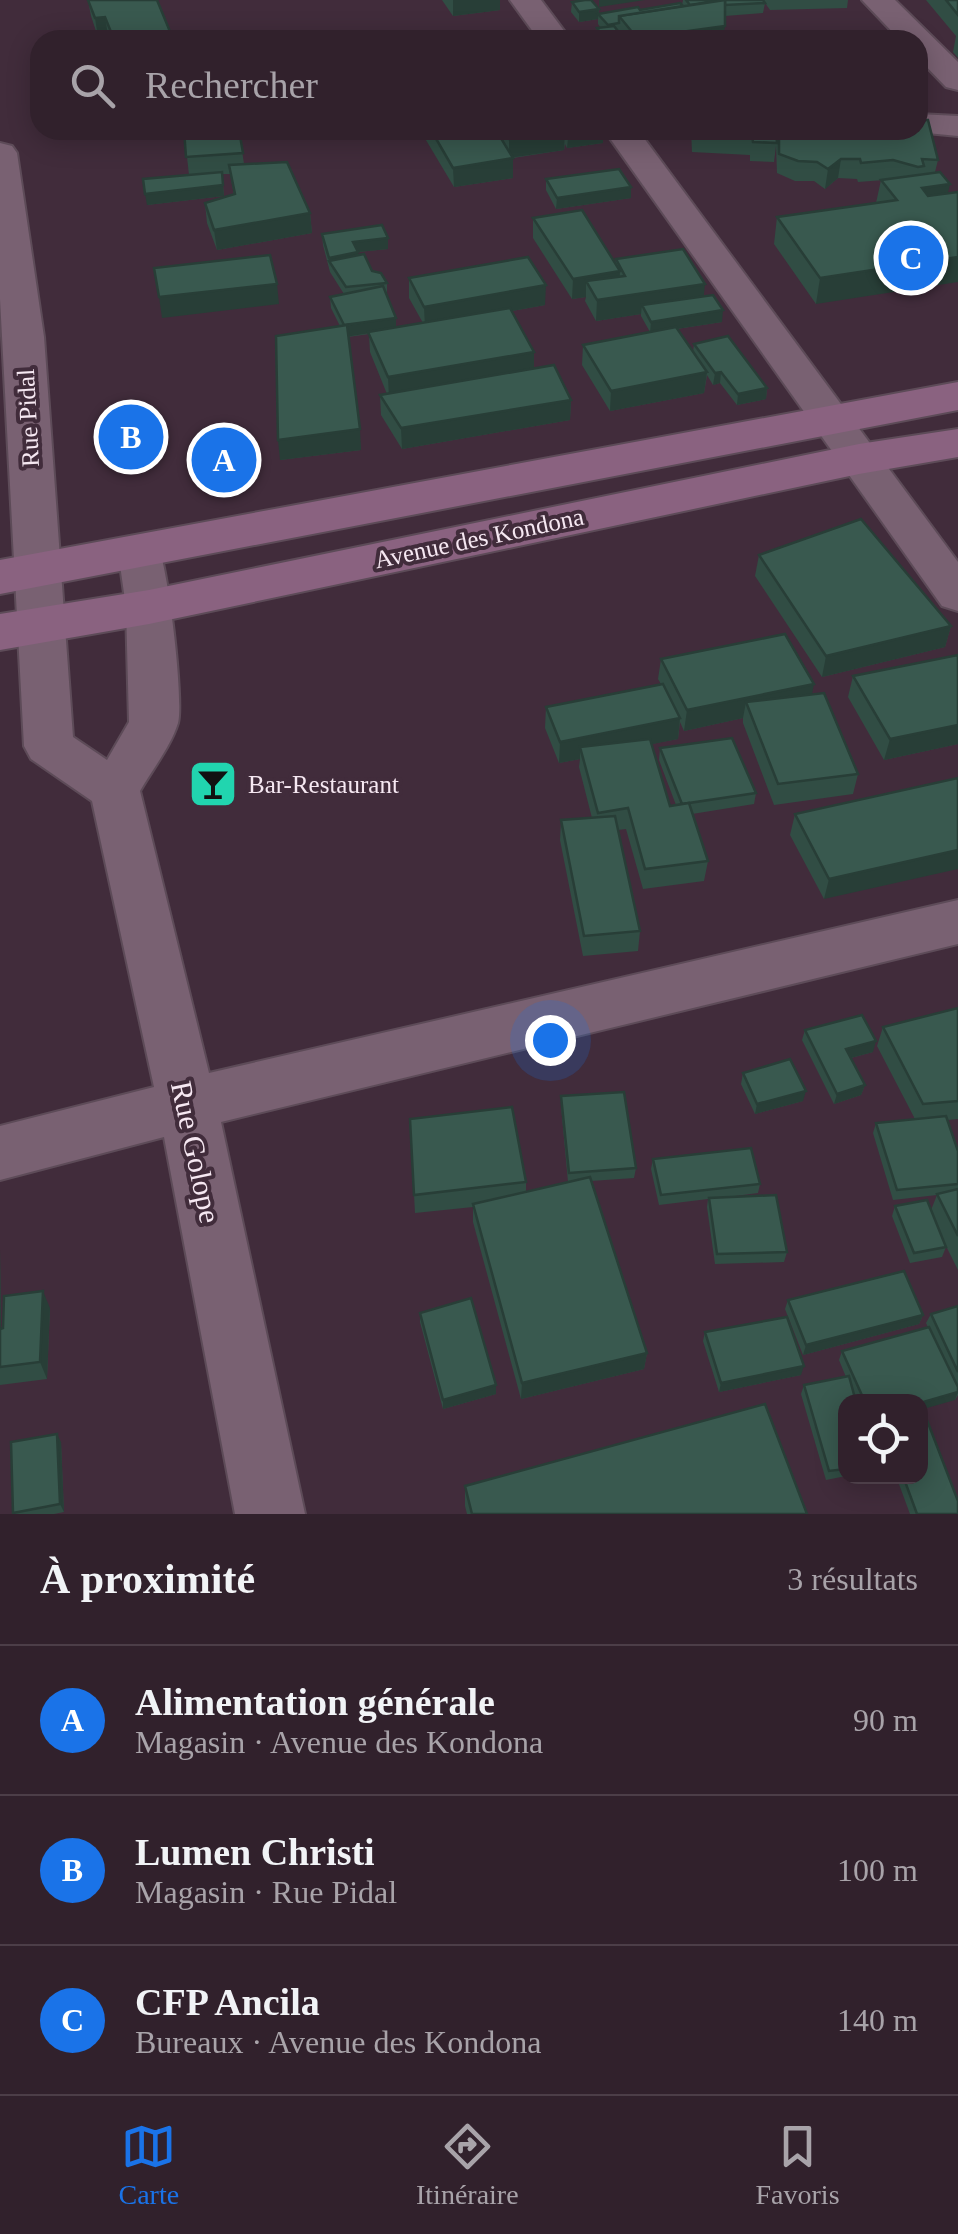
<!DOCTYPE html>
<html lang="fr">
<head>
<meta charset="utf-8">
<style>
  body { margin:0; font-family:Georgia,serif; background:#3d2e38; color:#f1f3f6 }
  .controls { position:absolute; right:30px; bottom:30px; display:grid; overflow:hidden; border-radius:20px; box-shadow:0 5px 25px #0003 }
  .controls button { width:90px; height:90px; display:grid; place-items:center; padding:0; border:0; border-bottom:2px solid #4c3e48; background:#31212c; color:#f1f3f6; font:50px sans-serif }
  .you { position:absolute; left:550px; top:1040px; width:35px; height:35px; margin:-25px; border:8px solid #fff; border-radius:50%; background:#1a73e8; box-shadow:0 0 0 15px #1a73e833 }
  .badge { display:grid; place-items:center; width:65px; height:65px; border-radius:50%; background:#1a73e8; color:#fff; font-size:32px; font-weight:700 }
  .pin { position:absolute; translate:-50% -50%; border:5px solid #fff; box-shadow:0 2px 10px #0006 }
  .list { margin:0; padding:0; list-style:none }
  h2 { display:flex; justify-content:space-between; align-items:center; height:130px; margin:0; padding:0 40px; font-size:42px }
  h2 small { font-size:32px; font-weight:400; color:#a8a3a9 }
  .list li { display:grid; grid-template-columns:65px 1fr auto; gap:30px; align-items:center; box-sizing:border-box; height:150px; padding:0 40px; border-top:2px solid #4c3e48 }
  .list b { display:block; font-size:38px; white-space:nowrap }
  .list p { margin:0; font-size:32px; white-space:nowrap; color:#a8a3a9 }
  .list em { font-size:32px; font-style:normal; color:#a8a3a9 }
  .icon { flex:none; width:55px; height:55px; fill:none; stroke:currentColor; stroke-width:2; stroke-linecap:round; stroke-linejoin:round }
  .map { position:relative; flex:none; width:958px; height:1514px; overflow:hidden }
  .search { position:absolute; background:#31212c; box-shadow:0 5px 25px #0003; left:30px; right:30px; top:30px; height:110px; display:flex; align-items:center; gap:25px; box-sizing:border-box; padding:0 35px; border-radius:30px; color:#a8a3a9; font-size:38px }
  .sheet { height:580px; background:#31212c }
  nav { display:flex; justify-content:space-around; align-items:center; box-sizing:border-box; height:140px; border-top:2px solid #4c3e48; background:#31212c; font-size:28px; color:#a8a3a9 }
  nav a { display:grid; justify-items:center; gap:5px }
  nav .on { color:#1a73e8 }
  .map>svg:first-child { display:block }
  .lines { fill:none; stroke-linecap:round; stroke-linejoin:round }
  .street-casing { stroke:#5d4b58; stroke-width:4 }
  .secondary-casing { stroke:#5d4b58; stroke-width:4 }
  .street { fill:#796172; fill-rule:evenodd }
  .secondary { fill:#8a6280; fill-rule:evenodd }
  .wall { fill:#314d44 }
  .shaded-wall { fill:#283e37 }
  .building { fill:#39594f; stroke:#283e37; stroke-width:2.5 }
  .labels { text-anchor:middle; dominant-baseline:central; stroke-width:8; stroke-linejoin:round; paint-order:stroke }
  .street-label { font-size:25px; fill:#f6e8f2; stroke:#412c3b }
  .poi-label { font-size:25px; fill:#f6e8f2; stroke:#412c3b; text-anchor:start }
  .near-street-label { font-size:30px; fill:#f6e8f2; stroke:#412c3b }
</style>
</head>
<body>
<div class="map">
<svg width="958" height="1514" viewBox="0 0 958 1514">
  <rect width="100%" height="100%" fill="#412c3b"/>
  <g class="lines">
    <g class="street-casing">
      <g id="street">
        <path d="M510 0H541L571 40H539Z"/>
        <path d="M862 0H895L958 62V90L946 87 918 58V40H900Z"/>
        <path d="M918 114 958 116V136L906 131 918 130Z"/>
        <path d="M604 130H638L958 562V611L942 606Z"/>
        <path d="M0 143 12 146 17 153 44 337 73 737 107 760 129 722 126 607 118 551 124 541 140 536 156 541C168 561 184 701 178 723 171 746 152 770 140 791L209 1073 958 900V944L221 1122 305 1514H235L164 1137 0 1180V1126L154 1087 92 801 31 759 24 746 0 299Z"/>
      </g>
    </g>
    <g class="secondary-casing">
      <g id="secondary">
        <path d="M958 382V410L0 594V560Z"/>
        <path d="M958 429V457L859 474 149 624 0 650V614L149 590 859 444Z"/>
      </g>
    </g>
    <use href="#street" class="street"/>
    <use href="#secondary" class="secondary"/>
  </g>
  <g class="wall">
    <path d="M88 0 172 40H101V36L98 37 91 16Z"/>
    <path d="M442 0H500V10L453 16Z"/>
    <path d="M683 0H763L765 3 763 13 725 16 723 40H597L596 39 597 28H601L598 24V14L682 5Z"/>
    <path d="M763 0H848L847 8 770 10Z"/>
    <path d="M926 0H958V58L953 52 956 36Z"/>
    <path d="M572 2 599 9 598 19 579 22 571 12Z"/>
    <path d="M184 130H239L244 164 310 213 312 233 217 250 207 223 205 203 234 195 230 174H222L224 196 147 205 189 175Z"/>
    <path d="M420 130H601L603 132V143L567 148 565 144 564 150 513 158V178L454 187Z"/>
    <path d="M691 130H776V136L777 130H918L938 160 935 172 816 304 774 244 777 217 876 203 881 180H884L858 182 857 179 838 178 825 189 814 181H795L777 173 776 146 774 162 750 161V155L692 152Z"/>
    <path d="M546 179 631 187V198L556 209 546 190Z"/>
    <path d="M533 218 615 264 616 259 704 296 722 322 677 329 693 352 694 344 767 388 766 399 737 405 720 383 713 385 707 375 704 393 610 411 582 365 583 345 650 332 641 316V314L596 321 585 301 586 297 572 299 533 238Z"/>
    <path d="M322 234 388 238V249L358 252V255L372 271 387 283V294H386L396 327 423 323 409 298V278L545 305 512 311 534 369 571 400 570 420 402 449 381 415 380 395 387 394 370 352 369 334 348 337 361 450 280 460 340 326 331 308 330 297 344 294 330 272 323 245Z"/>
    <path d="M759 555 951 626 945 647 822 677 755 576Z"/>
    <path d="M958 655V744L884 760 848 697 853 676Z"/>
    <path d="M661 659 812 694 858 774 853 794 774 805 743 723V718L684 731 680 722 678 739 651 744 670 806 676 805 659 760 660 748 756 793 754 804 692 814 708 861 704 881 643 889 626 829 618 830 640 931 638 951 583 956 560 840 561 820 592 818 579 767 580 759 559 763 545 728 546 707 661 684 658 679Z"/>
    <path d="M958 778 824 899 790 835 795 814Z"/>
    <path d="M958 1008V1119L948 1120 958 1151V1270L943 1240 946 1247 942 1257 910 1263 892 1216 895 1206 931 1210 937 1195 893 1200 873 1133 876 1123 915 1119 877 1046 883 1027Z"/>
    <path d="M805 1030 873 1052 851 1058 865 1085 861 1095 834 1104 802 1040Z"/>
    <path d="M743 1073 803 1101 755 1114 741 1084Z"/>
    <path d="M561 1096 636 1168 634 1178 591 1181 647 1353 644 1369 521 1399 473 1222V1207L415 1213 410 1119 526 1182V1192L568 1182 561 1106Z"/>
    <path d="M653 1159 760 1184 758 1193 728 1197 787 1252 784 1262 715 1264 707 1207 708 1199 659 1205 651 1169Z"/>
    <path d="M0 1250 1 1329 50 1308 47 1379 0 1385Z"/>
    <path d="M788 1300 923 1315 919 1324 803 1355 785 1309Z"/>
    <path d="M958 1306V1395L955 1400 857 1402 854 1395 846 1402V1476L826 1480 801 1394 804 1385 846 1377 839 1360 842 1351 928 1327 926 1323 931 1314Z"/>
    <path d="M420 1313 496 1385V1394L443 1409 420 1322Z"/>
    <path d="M705 1332 801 1375 719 1392 703 1341Z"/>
    <path d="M61 1442 64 1512 54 1514H14Z"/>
    <path d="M896 1476H920L958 1514H910Z"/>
    <path d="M465 1486 807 1514H467L465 1506Z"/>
  </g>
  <g class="shaded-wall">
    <path d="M453 0H500V10L453 16Z"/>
    <path d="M599 0H645L599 7Z"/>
    <path d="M599 9 598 19 579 22V12Z"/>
    <path d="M105 17 108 35 98 37 95 18Z"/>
    <path d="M725 26 723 40H637V38Z"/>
    <path d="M171 34 172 40H130Z"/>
    <path d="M565 130 564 150 509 158V139Z"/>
    <path d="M603 132V143L567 148 568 138Z"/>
    <path d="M513 158V178L454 187 453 168Z"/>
    <path d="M841 159 838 178 825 189 828 169Z"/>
    <path d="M950 184 944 210 916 215 922 188Z"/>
    <path d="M223 185 224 196 147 205 145 194Z"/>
    <path d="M631 187V198L556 209 557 198Z"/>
    <path d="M310 213 312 233 217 250 214 230Z"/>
    <path d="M388 238V249L358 252 359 262 329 261 330 268 329 258 353 242Z"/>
    <path d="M958 257V282L816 304 820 278Z"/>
    <path d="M620 271 619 291 586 281V297L572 299 573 279Z"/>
    <path d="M277 284 279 304 162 318 159 297Z"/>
    <path d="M705 284 703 304 642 305 641 314 596 321 597 300Z"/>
    <path d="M546 285 545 305 425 327 424 307Z"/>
    <path d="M723 310 722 322 650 333 651 322Z"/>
    <path d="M396 318V329L345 337V326Z"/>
    <path d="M534 352V373L389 398 388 377Z"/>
    <path d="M707 372 704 393 610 411 611 391Z"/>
    <path d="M721 372 720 383 713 385 715 373Z"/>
    <path d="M767 388 766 399 737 405 738 394Z"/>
    <path d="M571 400 570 420 402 449 401 428Z"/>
    <path d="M360 429 361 450 280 460 278 440Z"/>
    <path d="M951 626 945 647 822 677 826 656Z"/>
    <path d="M814 684 810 705 746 702 743 718 684 731 687 710Z"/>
    <path d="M680 718 678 739 583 758 580 747V759L559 763 560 742Z"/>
    <path d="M958 725V744L884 760 890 739Z"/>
    <path d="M958 850V869L824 899 829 879Z"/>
    <path d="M876 1041 873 1052 843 1060 846 1049Z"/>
    <path d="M865 1085 861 1095 834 1104 837 1094Z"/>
    <path d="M806 1091 803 1101 755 1114 757 1104Z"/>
    <path d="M0 1250 1 1332H0Z"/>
    <path d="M43 1291 50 1308 47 1379 40 1362Z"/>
    <path d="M923 1315 919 1324 803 1355 806 1345Z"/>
    <path d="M647 1353 644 1369 521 1399 522 1383Z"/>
    <path d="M804 1366 801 1375 719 1392 721 1383Z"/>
    <path d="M496 1385V1394L443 1409V1400Z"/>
    <path d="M958 1392 955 1400 920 1410V1403Z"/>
    <path d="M57 1434 61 1442 64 1512 60 1504Z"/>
  </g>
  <g class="building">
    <path d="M88 0H157L171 34 130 40H103L100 33 111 32 105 17 95 18Z"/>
    <path d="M585 0H591L599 9 579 12 572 2Z"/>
    <path d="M686 0H715L716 1 690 5Z"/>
    <path d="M719 0H763L765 3 725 5V0Z"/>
    <path d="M725 0V26L637 38 619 16Z"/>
    <path d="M946 0H958V15Z"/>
    <path d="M680 3 683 6 619 16V23L608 25 598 14 638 7 640 10Z"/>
    <path d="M614 26 625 40H605L597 28Z"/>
    <path d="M918 120H928L938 160 922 159 924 166 918 167 893 160 861 163 860 159H841L828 169 817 162 798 161 779 154V130H918Z"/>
    <path d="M184 130H239L243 153 186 157Z"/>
    <path d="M431 130H496L513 158 453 168Z"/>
    <path d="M504 130H565L509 139Z"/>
    <path d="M565 130H601L603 132 568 138Z"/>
    <path d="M694 130H776L777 143 753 142 752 135 694 133Z"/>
    <path d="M287 162 310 213 214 230 205 203 235 194 229 165Z"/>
    <path d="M619 169 631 187 557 198 546 179Z"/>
    <path d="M222 172 223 185 145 194 143 179Z"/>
    <path d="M940 172 950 184 922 188 928 196 958 192V257L820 278 777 217 897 200 881 180Z"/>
    <path d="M582 210 620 271 573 279 533 218Z"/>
    <path d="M382 225 388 238 353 242 358 252 329 258 322 234Z"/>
    <path d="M683 249 705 284 597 300 586 281 625 276 616 259Z"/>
    <path d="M364 254 372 271 381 273 387 283 346 287 329 261Z"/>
    <path d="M270 255 277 284 159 297 154 268Z"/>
    <path d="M528 257 546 285 424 307 409 278Z"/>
    <path d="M383 286 396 318 344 325 330 297Z"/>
    <path d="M713 295 723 310 651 322 642 305Z"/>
    <path d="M510 308 534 352 388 377 368 332Z"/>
    <path d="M347 325 360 429 278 440 276 336Z"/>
    <path d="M676 327 707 372 611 391 583 345Z"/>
    <path d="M728 336 767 388 738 394 721 372 715 373 694 344Z"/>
    <path d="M554 365 571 400 401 428 380 395Z"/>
    <path d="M861 519 951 626 826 656 759 555Z"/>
    <path d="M785 634 814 684 687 710 661 659Z"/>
    <path d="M958 655V725L890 739 853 676Z"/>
    <path d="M663 684 680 718 560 742 546 707Z"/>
    <path d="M824 693 858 774 778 784 746 702Z"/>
    <path d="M732 738 756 793 682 804 660 748Z"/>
    <path d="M650 739 670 806 689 803 708 861 645 869 628 808 598 813 580 747Z"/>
    <path d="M958 778V850L829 879 795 814Z"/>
    <path d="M615 816 640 931 584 936 561 820Z"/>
    <path d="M958 1008V1101L923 1104 883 1027Z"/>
    <path d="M862 1015 876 1041 846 1049 865 1085 837 1094 805 1030Z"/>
    <path d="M790 1059 806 1091 757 1104 743 1073Z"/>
    <path d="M624 1092 636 1168 569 1173 561 1096Z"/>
    <path d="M512 1107 526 1182 414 1195 410 1119Z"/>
    <path d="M946 1116 958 1151V1184L897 1190 876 1123Z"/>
    <path d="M751 1148 760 1184 661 1195 653 1159Z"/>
    <path d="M590 1177 647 1353 522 1383 473 1204Z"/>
    <path d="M958 1189V1236L937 1194Z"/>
    <path d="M776 1195 787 1252 717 1254 709 1198Z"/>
    <path d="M927 1200 946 1247 914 1253 895 1206Z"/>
    <path d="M904 1271 923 1315 806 1345 788 1300Z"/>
    <path d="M43 1291 40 1362 0 1367V1329L3 1328 4 1296Z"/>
    <path d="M471 1298 496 1385 443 1400 420 1313Z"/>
    <path d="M958 1306V1372L931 1314Z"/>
    <path d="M787 1317 804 1366 721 1383 705 1332Z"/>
    <path d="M929 1327 958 1387V1392L920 1403 865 1402 842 1351Z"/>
    <path d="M849 1376 856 1402H846V1469L829 1471 804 1385Z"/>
    <path d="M765 1404 807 1514H472L465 1486Z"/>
    <path d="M925 1415 958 1501V1514H917L903 1476H920V1416Z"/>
    <path d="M57 1434 60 1504 13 1513 11 1442Z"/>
  </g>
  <defs>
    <g id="bar-square" transform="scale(2.5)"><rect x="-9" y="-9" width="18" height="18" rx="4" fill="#21d5af" stroke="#412c3b"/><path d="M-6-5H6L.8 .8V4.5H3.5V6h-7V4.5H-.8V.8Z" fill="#111"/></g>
  </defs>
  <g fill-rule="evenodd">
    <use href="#bar-square" x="213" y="784"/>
  </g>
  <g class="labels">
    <g class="street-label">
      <text transform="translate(28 418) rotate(-93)">Rue Pidal</text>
      <text transform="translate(479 538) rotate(-12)">Avenue des Kondona</text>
    </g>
    <g class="poi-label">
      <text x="248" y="784">Bar-Restaurant</text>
    </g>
    <g class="near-street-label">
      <text transform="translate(196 1152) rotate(78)">Rue Golope</text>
    </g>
  </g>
</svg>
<div class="controls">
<button><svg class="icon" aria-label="locate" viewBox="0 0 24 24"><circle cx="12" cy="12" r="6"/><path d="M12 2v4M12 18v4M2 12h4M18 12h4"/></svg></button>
</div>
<div class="you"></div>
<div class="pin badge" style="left:224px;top:460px">A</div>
<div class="pin badge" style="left:131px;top:437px">B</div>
<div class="pin badge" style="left:911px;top:258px">C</div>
<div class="search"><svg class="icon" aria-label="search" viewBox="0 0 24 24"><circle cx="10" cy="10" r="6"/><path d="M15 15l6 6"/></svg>Rechercher</div>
</div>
<section class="sheet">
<h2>À proximité<small>3 résultats</small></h2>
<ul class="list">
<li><span class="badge">A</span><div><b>Alimentation générale</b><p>Magasin · Avenue des Kondona</p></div><em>90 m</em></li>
<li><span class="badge">B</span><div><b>Lumen Christi</b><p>Magasin · Rue Pidal</p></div><em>100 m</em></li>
<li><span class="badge">C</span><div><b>CFP Ancila</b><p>Bureaux · Avenue des Kondona</p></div><em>140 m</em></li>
</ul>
</section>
<nav>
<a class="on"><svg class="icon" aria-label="map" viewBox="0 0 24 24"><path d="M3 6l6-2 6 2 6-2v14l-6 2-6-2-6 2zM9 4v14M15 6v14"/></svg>Carte</a>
<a><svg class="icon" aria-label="directions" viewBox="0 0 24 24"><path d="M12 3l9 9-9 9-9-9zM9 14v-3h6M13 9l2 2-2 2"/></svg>Itinéraire</a>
<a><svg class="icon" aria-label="saved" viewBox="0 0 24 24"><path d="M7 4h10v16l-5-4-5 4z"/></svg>Favoris</a>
</nav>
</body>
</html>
